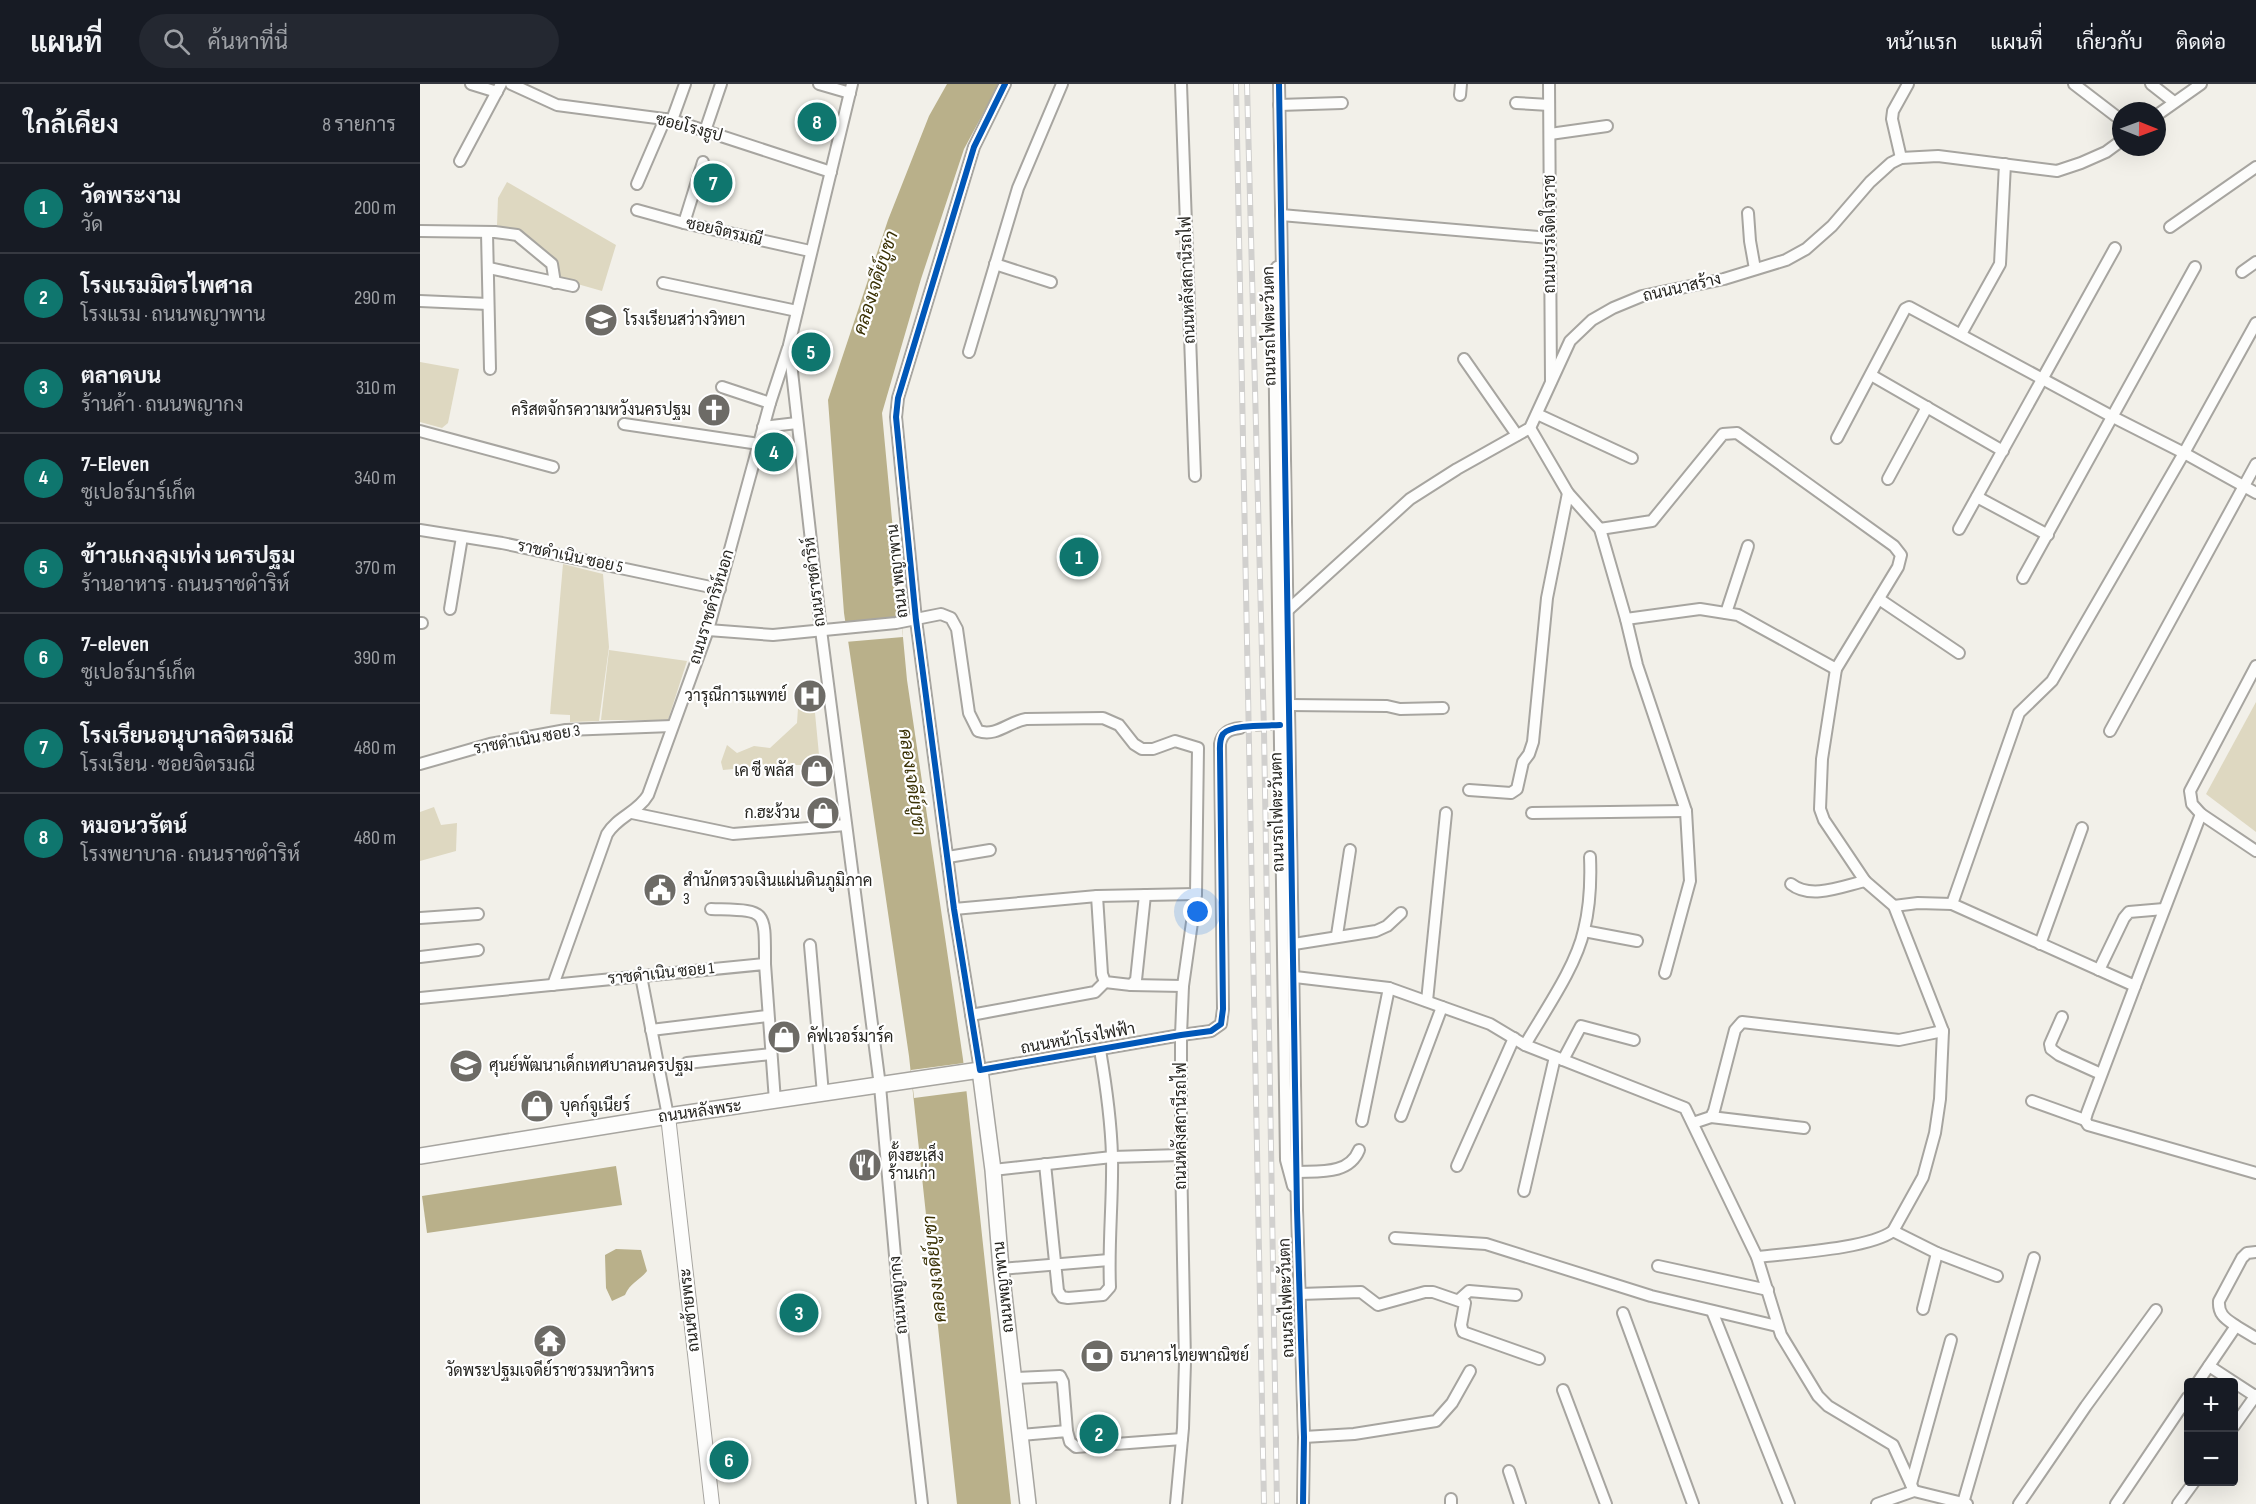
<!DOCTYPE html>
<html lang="th">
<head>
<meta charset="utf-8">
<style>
  body { margin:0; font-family:"Sofia Sans Condensed",Sarabun,sans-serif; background:#242831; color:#f1f3f6 }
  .controls { position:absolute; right:18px; bottom:18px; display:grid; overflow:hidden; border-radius:6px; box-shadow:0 6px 24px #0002 }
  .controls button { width:54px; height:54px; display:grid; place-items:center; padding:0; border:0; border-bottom:2px solid #363941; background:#171b24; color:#f1f3f6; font:30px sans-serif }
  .compass { position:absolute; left:1692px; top:18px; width:54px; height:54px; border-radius:50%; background:#171b24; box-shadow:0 6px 24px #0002; rotate:91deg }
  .you { position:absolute; left:778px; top:828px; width:21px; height:21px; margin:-15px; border:4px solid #fff; border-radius:50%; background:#1a73e8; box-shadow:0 0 0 9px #1a73e833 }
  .badge { display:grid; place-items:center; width:39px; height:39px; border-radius:50%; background:#0f766e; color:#fff; font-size:20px; font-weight:700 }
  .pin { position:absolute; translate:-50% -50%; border:3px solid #fff; box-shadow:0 2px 6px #0006 }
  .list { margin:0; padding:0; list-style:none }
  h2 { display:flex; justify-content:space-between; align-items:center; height:78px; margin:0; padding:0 24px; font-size:26px }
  h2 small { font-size:20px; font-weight:400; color:#9ea1a6 }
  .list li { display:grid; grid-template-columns:39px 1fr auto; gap:18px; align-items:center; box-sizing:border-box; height:90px; padding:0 24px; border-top:2px solid #363941 }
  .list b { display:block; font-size:22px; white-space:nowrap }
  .list p { margin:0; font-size:20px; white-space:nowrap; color:#9ea1a6 }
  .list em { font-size:20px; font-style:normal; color:#9ea1a6 }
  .icon { flex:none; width:33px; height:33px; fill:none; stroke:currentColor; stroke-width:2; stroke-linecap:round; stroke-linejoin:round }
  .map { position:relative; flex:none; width:1836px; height:1420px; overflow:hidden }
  header { display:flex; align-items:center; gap:36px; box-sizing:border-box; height:84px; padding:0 30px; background:#171b24; border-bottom:2px solid #363941 }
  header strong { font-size:28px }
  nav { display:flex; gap:33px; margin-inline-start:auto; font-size:21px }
  .search { width:420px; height:54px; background:#242831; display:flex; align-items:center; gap:15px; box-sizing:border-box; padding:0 21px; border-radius:33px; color:#9ea1a6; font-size:22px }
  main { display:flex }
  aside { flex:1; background:#171b24 }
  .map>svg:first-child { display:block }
  .green { fill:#ded8c1 }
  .water { fill:#b9b08a }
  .pier { fill:#f2f0e9 }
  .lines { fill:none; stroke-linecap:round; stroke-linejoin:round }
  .minor-tunnel { stroke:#c9c7c1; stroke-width:10; stroke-dasharray:10 5; stroke-linecap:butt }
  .minor-casing { stroke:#a7a5a0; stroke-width:14 }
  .tertiary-casing { stroke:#a7a5a0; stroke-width:16 }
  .secondary-casing { stroke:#a7a5a0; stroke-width:18 }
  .minor { stroke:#fdfdfc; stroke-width:10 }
  .tertiary { stroke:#fdfdfc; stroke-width:14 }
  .secondary { stroke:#fdfdfc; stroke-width:15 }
  .rail-casing { stroke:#d1d0ce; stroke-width:6 }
  .rail { stroke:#fff; stroke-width:4; stroke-dasharray:11; stroke-linecap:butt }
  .cycleway-casing { stroke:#fff; stroke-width:10 }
  .cycleway { stroke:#0057b8; stroke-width:6 }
  .labels { text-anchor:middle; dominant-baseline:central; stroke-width:4.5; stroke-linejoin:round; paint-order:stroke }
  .street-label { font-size:16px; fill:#25241f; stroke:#fff }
  .poi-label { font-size:16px; fill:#25241f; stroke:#fff; text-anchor:start }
  .water-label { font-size:18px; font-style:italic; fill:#393003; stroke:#fff }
</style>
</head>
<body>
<header>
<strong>แผนที่</strong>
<div class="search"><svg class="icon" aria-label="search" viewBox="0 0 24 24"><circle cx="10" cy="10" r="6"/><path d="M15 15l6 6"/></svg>ค้นหาที่นี่</div>
<nav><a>หน้าแรก</a><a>แผนที่</a><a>เกี่ยวกับ</a><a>ติดต่อ</a></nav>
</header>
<main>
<aside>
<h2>ใกล้เคียง<small>8 รายการ</small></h2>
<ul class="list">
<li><span class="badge">1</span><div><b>วัดพระงาม</b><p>วัด</p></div><em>200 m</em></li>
<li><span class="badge">2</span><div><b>โรงแรมมิตรไพศาล</b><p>โรงแรม · ถนนพญาพาน</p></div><em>290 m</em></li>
<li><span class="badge">3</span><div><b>ตลาดบน</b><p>ร้านค้า · ถนนพญากง</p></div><em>310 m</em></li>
<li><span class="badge">4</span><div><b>7-Eleven</b><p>ซูเปอร์มาร์เก็ต</p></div><em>340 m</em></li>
<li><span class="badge">5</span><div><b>ข้าวแกงลุงเท่ง นครปฐม</b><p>ร้านอาหาร · ถนนราชดำริห์</p></div><em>370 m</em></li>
<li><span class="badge">6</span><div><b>7-eleven</b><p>ซูเปอร์มาร์เก็ต</p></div><em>390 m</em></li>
<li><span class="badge">7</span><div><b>โรงเรียนอนุบาลจิตรมณี</b><p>โรงเรียน · ซอยจิตรมณี</p></div><em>480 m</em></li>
<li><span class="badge">8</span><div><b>หมอนวรัตน์</b><p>โรงพยาบาล · ถนนราชดำริห์</p></div><em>480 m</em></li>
</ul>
</aside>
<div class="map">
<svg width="1836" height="1420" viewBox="0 0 1836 1420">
  <rect width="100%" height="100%" fill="#f2f0e9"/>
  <g class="green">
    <path d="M87 98 196 161 182 207 140 195 136 178 105 149 77 141 78 114Z"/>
    <path d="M0 278 39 285 28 339 22 344 0 338Z"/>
    <path d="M143 480 183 490 189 563 179 637 150 638V631L130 630Z"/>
    <path d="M189 566 267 577 248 636H181Z"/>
    <path d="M1836 618V748L1786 710Z"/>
    <path d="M388 623 395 629 400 681H353L303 686 301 678 307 661 317 669 334 662 350 664 377 639 378 624Z"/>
    <path d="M14 723 21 741 37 739 36 767 0 777V728Z"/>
  </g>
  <g class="water">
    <path d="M527 0H579L544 65 501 195 462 329 487 596 543 975 591 1420H537L489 972 424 529 408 316 468 136 509 32Z"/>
    <path d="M196 1082 202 1121 7 1149 2 1112Z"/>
    <path d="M196 1165 221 1166 227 1187C219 1197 210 1199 205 1211L192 1217 186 1204 185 1171Z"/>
  </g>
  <g class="pier">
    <path d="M481 533 483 553 425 558 424 538Z"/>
    <path d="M544 979 548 1007 494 1014 491 986Z"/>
  </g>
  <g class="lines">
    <path class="minor-tunnel" d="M820 644 852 642"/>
    <g class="minor-casing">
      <g id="minor">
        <path d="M51 0 77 8"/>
        <path d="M91 0 137 21 252 36 411 88"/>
        <path d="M399 0 430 9"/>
        <path d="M432 0 369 261 401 546 460 1002 480 1228 502 1420"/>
        <path d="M585 0 554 63 478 314 476 333 496 536 534 825 560 986 761 951 791 947 801 940 803 925 800 660C802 649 809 645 820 644"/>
        <path d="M761 0 775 392"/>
        <path d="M859 0 877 1126 884 1353 883 1420"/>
        <path d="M1129 0 1131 297"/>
        <path d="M1654 0 1701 36"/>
        <path d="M1731 0 1754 18"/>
        <path d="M1040 11 1041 0"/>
        <path d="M1096 19 1129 21"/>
        <path d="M859 21 922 19"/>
        <path d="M1737 31 1781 0"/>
        <path d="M252 36 265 0"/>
        <path d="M285 47 301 0"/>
        <path d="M1130 50 1187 42"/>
        <path d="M1481 74 1472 35 1473 27 1488 0"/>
        <path d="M40 77 81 0"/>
        <path d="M217 100 245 35"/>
        <path d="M217 126 264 139 390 167"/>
        <path d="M1328 129 1330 157 1335 185"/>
        <path d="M861 131 1130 154"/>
        <path d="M264 139 283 78"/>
        <path d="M1750 143 1836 83"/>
        <path d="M0 147 75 148 97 151 132 180 135 199"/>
        <path d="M67 149 70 285"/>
        <path d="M575 180 631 198"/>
        <path d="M857 183 854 221 855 315 866 1076 873 1102"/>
        <path d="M69 184 153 202"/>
        <path d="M1822 188 1836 178"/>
        <path d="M243 199 377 227"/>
        <path d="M0 217 68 220"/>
        <path d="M1541 250 1580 180 1585 80"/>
        <path d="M549 268 598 104 642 0"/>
        <path d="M1044 275 1097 351"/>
        <path d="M1451 291 1583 367"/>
        <path d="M302 303 350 319"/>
        <path d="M1117 330 1212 374"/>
        <path d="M204 340 339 360"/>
        <path d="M343 343 377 339"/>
        <path d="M1110 344 1148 409 1180 445 1206 535 1217 581 1266 727 1270 797 1245 889"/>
        <path d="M0 347 133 383"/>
        <path d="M1417 354 1485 225 1489 223 1693 333 1764 369 1836 409"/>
        <path d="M1468 395 1507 323"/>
        <path d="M1557 413 1628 451"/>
        <path d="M1180 445 1232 437 1303 350 1317 349 1474 462 1481 471 1478 483 1416 585 1402 675 1400 725 1404 736 1445 797 1474 822 1523 947 1520 1015 1515 1049 1503 1093 1473 1147C1449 1165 1370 1169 1337 1173"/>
        <path d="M1539 445 1695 164"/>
        <path d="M0 446 82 459 300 505"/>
        <path d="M1603 494 1775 183"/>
        <path d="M1459 515 1539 569"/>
        <path d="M30 525 42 453"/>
        <path d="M868 526 990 415 1037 385 1110 344 1150 257 1172 236 1193 224 1222 212 1304 195 1366 176 1386 165 1412 142 1450 98 1471 79 1481 74 1518 72 1637 87 1661 79 1686 68 1701 57"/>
        <path d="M1306 529 1328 462"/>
        <path d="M1206 535 1280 525 1318 531 1416 585"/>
        <path d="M0 539H2"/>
        <path d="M288 546 353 551 476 539 521 530 531 534 537 545 549 629 558 647C577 653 588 638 606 635L683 634 699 641 714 660 722 665H733L755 657 778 664 776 810 763 902 761 951V1071L765 1278 763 1344 756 1420"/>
        <path d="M1836 582 1770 707 1772 720 1781 730 1836 767"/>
        <path d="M869 621 967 622 980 625 1023 624"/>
        <path d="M1690 647 1836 380"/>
        <path d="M0 680 70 660 146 646 252 642"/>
        <path d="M1049 706 1091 709 1097 705 1103 678 1109 670 1113 658 1127 514 1148 409"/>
        <path d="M212 729 313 750 426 741"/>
        <path d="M1112 729 1266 727"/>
        <path d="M1781 730 1715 902 1532 820 1599 629 1632 597 1764 369 1836 239"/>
        <path d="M528 773 570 766"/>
        <path d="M1371 800C1391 816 1423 802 1445 797"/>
        <path d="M677 812 682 890 685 898 711 901 716 896 725 811"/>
        <path d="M1474 822 1498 819 1532 820"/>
        <path d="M291 825C347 827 345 823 345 880"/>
        <path d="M534 825 677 812 776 810"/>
        <path d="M0 834 58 830"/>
        <path d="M1164 847 1217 857"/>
        <path d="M917 851 930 766"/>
        <path d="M874 860 956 847 967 842 981 829"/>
        <path d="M1620 860 1662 744"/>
        <path d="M390 861 403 1010"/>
        <path d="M0 873 58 866"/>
        <path d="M1679 886 1704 834 1709 828 1744 825"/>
        <path d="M221 892 248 1032"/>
        <path d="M875 893 969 904 1070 940 1105 961 1265 1024 1337 1173 1361 1251 1398 1312 1408 1322 1473 1361 1494 1407"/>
        <path d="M133 901 187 750C197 733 218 728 228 711L288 546 350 319 368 264"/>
        <path d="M711 901 763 902"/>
        <path d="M1715 902 1667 1029 1665 1036 1668 1041 1836 1089"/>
        <path d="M0 914 345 880 355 1017"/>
        <path d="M1007 917 1026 729"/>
        <path d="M551 931 675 908 685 898"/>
        <path d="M1642 933 1630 960 1631 965 1639 971 1681 990"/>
        <path d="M231 946 347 932"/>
        <path d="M1105 961C1124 928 1156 883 1164 846 1170 822 1171 797 1170 773"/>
        <path d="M1143 976 1161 942 1214 956"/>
        <path d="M267 979 351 970"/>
        <path d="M1612 1017 1665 1036"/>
        <path d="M981 1032 1022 923"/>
        <path d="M1291 1033 1384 1044"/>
        <path d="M942 1037 969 904"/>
        <path d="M1273 1039 1291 1033 1294 1027 1315 946 1322 938 1479 956 1523 947"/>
        <path d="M625 1080 638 1207 642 1213 648 1214 683 1211 690 1203C688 1159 693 1116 692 1072 691 1036 686 1001 680 966"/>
        <path d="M1037 1082 1094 954"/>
        <path d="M573 1086 692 1073 761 1071"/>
        <path d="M877 1088C899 1087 929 1091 939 1066"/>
        <path d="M1104 1107 1135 973"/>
        <path d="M1473 1147 1517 1169 1577 1192"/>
        <path d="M975 1154 1066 1160 1231 1212 1357 1242"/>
        <path d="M1238 1182 1348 1206"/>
        <path d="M581 1185 689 1176"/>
        <path d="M880 1210 941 1208 958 1221 1005 1208H1013L1045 1219 1041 1241 1043 1248 1119 1275"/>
        <path d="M1040 1215 1049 1207 1096 1211"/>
        <path d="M1503 1225 1517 1169"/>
        <path d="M1292 1227 1369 1420"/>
        <path d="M1203 1229 1273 1420"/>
        <path d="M1816 1242C1806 1235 1798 1231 1799 1217L1822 1174 1827 1169 1836 1168"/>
        <path d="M1789 1282 1835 1312"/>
        <path d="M594 1294 640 1292 643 1298 647 1347"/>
        <path d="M1778 1298 1816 1242 1836 1254"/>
        <path d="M1143 1306 1186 1420"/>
        <path d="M1814 1342 1836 1311"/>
        <path d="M601 1351 647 1347 650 1358 656 1363 762 1355"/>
        <path d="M884 1353 934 1350 1016 1337 1032 1319 1050 1287"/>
        <path d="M1089 1387 1100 1420"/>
        <path d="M1491 1400 1531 1256"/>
        <path d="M1543 1419 1614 1174"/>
        <path d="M1031 1420V1415"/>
        <path d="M1457 1420 1494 1407 1547 1420"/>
        <path d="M1599 1420 1666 1322 1736 1226"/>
        <path d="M1696 1420 1768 1313"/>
        <path d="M1758 1420 1774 1398"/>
      </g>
    </g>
    <g class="tertiary-casing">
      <path id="tertiary" d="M248 1032 292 1420"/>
    </g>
    <g class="secondary-casing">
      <path id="secondary" d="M0 1072 248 1032 560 986 573 1086 581 1185 608 1420"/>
    </g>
    <use href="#minor" class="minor"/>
    <use href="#tertiary" class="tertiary"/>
    <use href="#secondary" class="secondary"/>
    <g class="rail-casing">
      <g id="rail">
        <path d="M816 0 844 1420"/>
        <path d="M827 0 844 647 857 1420"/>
      </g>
    </g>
    <use href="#rail" class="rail"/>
    <g class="cycleway-casing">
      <g id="cycleway">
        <path d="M585 0 554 63 478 314 476 333 496 536 534 825 560 986 761 951 791 947 801 940 803 925 800 669C800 663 799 656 803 650 811 640 847 642 860 641"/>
        <path d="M859 0 877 1126 884 1353 883 1420"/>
      </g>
    </g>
    <use href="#cycleway" class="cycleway"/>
  </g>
  <defs>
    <g id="school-disc" transform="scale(1.725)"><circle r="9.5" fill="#6d6b66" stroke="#fff"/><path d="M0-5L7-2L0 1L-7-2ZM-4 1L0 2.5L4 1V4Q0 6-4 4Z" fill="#fff"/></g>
    <g id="church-disc" transform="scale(1.725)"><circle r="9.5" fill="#6d6b66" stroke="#fff"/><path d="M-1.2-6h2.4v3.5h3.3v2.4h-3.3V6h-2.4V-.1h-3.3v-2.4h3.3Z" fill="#fff"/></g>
    <g id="hospital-disc" transform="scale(1.725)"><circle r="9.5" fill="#6d6b66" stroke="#fff"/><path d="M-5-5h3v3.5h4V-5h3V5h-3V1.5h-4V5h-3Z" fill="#fff"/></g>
    <g id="shop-disc" transform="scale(1.725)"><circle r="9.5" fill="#6d6b66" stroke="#fff"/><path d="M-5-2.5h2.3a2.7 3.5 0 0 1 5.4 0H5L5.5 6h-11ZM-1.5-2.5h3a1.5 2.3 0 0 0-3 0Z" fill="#fff"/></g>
    <g id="civic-disc" transform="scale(1.725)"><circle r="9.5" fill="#6d6b66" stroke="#fff"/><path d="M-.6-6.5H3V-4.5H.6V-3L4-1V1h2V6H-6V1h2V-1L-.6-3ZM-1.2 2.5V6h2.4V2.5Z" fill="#fff"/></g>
    <g id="restaurant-disc" transform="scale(1.725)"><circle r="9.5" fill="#6d6b66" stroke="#fff"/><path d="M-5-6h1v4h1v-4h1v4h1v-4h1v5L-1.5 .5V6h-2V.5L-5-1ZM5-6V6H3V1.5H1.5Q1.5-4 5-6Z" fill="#fff"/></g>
    <g id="temple-disc" transform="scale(1.725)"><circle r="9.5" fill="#6d6b66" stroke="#fff"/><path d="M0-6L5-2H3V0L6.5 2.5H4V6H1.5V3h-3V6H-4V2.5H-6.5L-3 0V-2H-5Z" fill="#fff"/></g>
    <g id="bank-disc" transform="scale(1.725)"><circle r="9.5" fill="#6d6b66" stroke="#fff"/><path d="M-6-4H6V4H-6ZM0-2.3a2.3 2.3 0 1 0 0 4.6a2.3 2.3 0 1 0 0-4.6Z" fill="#fff"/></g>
  </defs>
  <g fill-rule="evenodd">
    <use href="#school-disc" x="181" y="236"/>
    <use href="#church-disc" x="294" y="326"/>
    <use href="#hospital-disc" x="390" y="612"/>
    <use href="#shop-disc" x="397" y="687"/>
    <use href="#shop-disc" x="403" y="729"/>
    <use href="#civic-disc" x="240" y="806"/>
    <use href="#shop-disc" x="364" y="953"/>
    <use href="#school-disc" x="46" y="982"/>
    <use href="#shop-disc" x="117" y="1022"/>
    <use href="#restaurant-disc" x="445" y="1081"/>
    <use href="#temple-disc" x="130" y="1257"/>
    <use href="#bank-disc" x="677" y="1272"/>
  </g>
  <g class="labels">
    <g class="street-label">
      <text transform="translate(269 44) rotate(15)">ซอยโรงธูป</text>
      <text transform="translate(304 148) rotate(13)">ซอยจิตรมณี</text>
      <text transform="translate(1130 150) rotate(-90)">ถนนบรรเจิดใจราช</text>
      <text transform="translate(768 196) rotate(-92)">ถนนหลังสถานีรถไฟ</text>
      <text transform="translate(1262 204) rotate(-13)">ถนนนาสร้าง</text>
      <text transform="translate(850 242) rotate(-91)">ถนนรถไฟตะวันตก</text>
      <text transform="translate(150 473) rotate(12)">ราชดำเนิน ซอย 5</text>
      <text transform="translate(478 487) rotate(-96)">ถนน พญาพาน</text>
      <text transform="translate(395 498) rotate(-97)">ถนนราชดำริห์</text>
      <text transform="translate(292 523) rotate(-73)">ถนนราชดำริห์นอก</text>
      <text transform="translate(107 656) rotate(-10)">ราชดำเนิน ซอย 3</text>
      <text transform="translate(858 728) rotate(-91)">ถนนรถไฟตะวันตก</text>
      <text transform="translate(241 890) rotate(-6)">ราชดำเนิน ซอย 1</text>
      <text transform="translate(658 955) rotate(-10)">ถนนหน้าโรงไฟฟ้า</text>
      <text transform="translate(280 1028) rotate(-8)">ถนนหลังพระ</text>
      <text transform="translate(761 1042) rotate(-90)">ถนนหลังสถานีรถไฟ</text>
      <text transform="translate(584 1203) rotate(-96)">ถนนพญาพาน</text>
      <text transform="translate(479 1211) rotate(-95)">ถนนพญากง</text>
      <text transform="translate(867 1214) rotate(-92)">ถนนรถไฟตะวันตก</text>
      <text transform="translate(270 1226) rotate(-96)">ถนนซ้ายพระ</text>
    </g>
    <g class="poi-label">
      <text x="204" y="236">โรงเรียนสว่างวิทยา</text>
      <text x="271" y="326" text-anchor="end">คริสตจักรความหวังนครปฐม</text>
      <text x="367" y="612" text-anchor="end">วารุณีการแพทย์</text>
      <text x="374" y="687" text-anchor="end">เค ซี พลัส</text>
      <text x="380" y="729" text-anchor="end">ก.ฮะง้วน</text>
      <text x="263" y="797">สำนักตรวจเงินแผ่นดินภูมิภาค<tspan x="263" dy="18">3</tspan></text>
      <text x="387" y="953">คัฟเวอร์มาร์ค</text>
      <text x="69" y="982">ศุนย์พัฒนาเด็กเทศบาลนครปฐม</text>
      <text x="140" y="1022">บุคก์จูเนียร์</text>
      <text x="468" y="1072">ตั้งฮะเส็ง<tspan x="468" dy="18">ร้านเก่า</tspan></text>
      <text x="700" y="1272">ธนาคารไทยพาณิชย์</text>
      <text x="130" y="1287" text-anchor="middle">วัดพระปฐมเจดีย์ราชวรมหาวิหาร</text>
    </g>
    <g class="water-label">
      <text transform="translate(456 199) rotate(-72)">คลองเจดีย์บูชา</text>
      <text transform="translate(492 698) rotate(82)">คลองเจดีย์บูชา</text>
      <text transform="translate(515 1185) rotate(-96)">คลองเจดีย์บูชา</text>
    </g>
  </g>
</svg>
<div class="controls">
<button>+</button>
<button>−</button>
</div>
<svg class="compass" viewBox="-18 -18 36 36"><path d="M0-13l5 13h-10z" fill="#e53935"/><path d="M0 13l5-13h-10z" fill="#9ea1a6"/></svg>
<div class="you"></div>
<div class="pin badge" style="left:659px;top:473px">1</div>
<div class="pin badge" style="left:679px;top:1350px">2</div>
<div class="pin badge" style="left:379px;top:1229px">3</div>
<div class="pin badge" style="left:354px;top:368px">4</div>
<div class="pin badge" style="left:391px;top:268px">5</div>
<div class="pin badge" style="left:309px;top:1376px">6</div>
<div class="pin badge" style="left:293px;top:99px">7</div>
<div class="pin badge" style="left:397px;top:38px">8</div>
</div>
</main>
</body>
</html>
